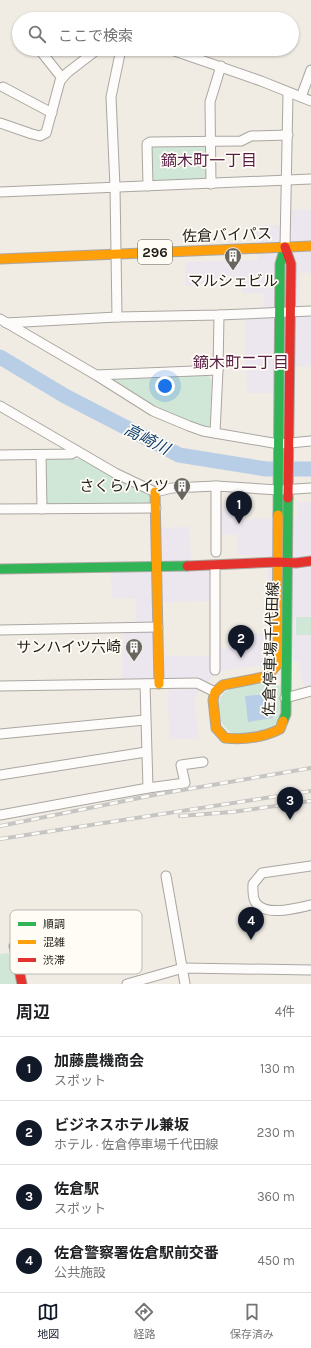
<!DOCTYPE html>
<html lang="ja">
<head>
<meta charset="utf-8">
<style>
  body { margin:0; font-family:Karla,"Noto Sans JP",sans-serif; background:#f2f2f2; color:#202124 }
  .you { position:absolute; left:165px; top:386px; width:14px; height:14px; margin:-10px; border:3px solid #fff; border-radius:50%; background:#1a73e8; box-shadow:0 0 0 6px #1a73e833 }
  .badge { display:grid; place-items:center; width:26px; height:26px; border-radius:50%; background:#111827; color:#fff; font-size:13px; font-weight:700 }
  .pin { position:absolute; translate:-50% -33px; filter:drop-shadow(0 1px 2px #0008) }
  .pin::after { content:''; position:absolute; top:21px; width:14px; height:12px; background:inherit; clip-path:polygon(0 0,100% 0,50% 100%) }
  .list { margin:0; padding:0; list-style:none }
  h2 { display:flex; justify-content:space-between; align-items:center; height:52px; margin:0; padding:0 16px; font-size:17px }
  h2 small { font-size:13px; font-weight:400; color:#757577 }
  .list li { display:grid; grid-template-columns:26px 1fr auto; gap:12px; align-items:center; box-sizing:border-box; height:64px; padding:0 16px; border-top:1px solid #e0e0e0 }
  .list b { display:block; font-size:15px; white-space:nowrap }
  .list p { margin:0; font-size:13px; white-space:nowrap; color:#757577 }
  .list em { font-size:13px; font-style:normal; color:#757577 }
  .icon { flex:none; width:22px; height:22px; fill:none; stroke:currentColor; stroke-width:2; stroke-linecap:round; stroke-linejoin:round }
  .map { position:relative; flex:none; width:311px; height:984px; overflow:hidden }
  .search { position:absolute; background:#fff; box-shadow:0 1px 3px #0004; left:12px; right:12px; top:12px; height:44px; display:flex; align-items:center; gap:10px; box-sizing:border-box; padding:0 14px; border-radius:22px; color:#757577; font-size:15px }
  .sheet { height:308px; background:#fff }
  nav { display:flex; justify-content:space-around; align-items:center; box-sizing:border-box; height:56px; border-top:1px solid #e0e0e0; background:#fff; font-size:11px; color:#757577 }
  nav a { display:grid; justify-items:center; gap:2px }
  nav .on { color:#111827 }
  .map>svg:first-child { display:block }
  .commercial { fill:#ece6ee }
  .green { fill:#d0e7d7 }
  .water { fill:#b8cee7 }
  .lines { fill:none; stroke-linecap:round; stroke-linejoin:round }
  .river { stroke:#b8cee7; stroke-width:15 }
  .street-casing { stroke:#aaa6a0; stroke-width:11 }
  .fast-casing { stroke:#aaa6a0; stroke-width:11 }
  .slow-casing { stroke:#aaa6a0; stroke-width:11 }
  .jam-casing { stroke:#aaa6a0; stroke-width:11 }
  .street { stroke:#fdfcfb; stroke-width:9 }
  .fast { stroke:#30b455; stroke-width:9 }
  .slow { stroke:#ff9f0a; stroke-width:9 }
  .jam { stroke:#e5322d; stroke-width:9 }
  .rail-casing { stroke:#c6c5c3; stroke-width:4 }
  .rail { stroke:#fffcf6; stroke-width:2.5; stroke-dasharray:8; stroke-linecap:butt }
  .labels { text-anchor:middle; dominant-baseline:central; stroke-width:3.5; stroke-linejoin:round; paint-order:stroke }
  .shield { fill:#fffcf6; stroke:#63615b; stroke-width:1 }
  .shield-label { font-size:14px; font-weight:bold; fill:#201e18 }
  .street-label { font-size:15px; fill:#201e18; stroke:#fffcf6 }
  .poi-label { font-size:15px; fill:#201e18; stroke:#fffcf6; text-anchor:end }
  .neighbourhood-label { font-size:16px; fill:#581d45; stroke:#fffcf6 }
  .water-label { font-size:16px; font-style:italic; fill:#0f3e6e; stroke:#fffcf6 }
  .key { fill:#fffcf6; stroke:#bcb9b3; stroke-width:1 }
  .key-label { font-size:11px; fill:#201e18 }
</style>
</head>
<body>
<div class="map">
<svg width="311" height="984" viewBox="0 0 311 984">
  <rect width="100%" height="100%" fill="#f0ece4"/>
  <g class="commercial">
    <path d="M311 209V273H300V306H311V367H278V393H247L245 316H264V293H241V280L225 281V286H185V262L258 260 256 225H291V210Z"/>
    <path d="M302 502H311V617H295V635H311V688L306 689 301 676 299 661 218 671 194 697 199 739H169L168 680H122V655L124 654V631L136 630V599L112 598 111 572 162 571 161 528 190 527 191 570H214L215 601 153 602 154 656H209L217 647 245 648V633H268V556L238 555V535L219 534V509H239V519L297 518 298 503Z"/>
  </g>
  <g class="green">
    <path d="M202 143 206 146 208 179 152 183 150 180 152 144Z"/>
    <path d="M208 375 212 381 211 424 203 431 112 383 111 379Z"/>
    <path d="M45 459H80L150 496 151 502 148 504 48 505 44 504Z"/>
    <rect x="296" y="617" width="15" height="18"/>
    <path d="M267 682H276L281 687C281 696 283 709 280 718 278 723 271 728 266 730 260 732 239 736 233 733 227 731 221 723 220 717 220 711 218 704 220 699 224 685 255 684 267 682Z"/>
    <path d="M6 953 13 955 19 984H0V954Z"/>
  </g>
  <path class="water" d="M269 694 273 718 248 722 245 696Z"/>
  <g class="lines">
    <path class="river" d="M0 357 65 396 179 455 266 469H311"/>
    <g class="street-casing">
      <g id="street">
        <path d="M39 49 62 78"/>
        <path d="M169 49 261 81 311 101"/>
        <path d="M3 87 52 113"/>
        <path d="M301 97 311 70"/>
        <path d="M0 123 32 134 40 136 46 133 60 81 67 73 98 49"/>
        <path d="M211 184 210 102 221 66"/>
        <path d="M148 186 147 144 150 142 241 141 251 136 288 135"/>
        <path d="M0 192 311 179"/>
        <path d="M285 247 288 93"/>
        <path d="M117 317 115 187 111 97 121 49"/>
        <path d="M0 319 96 375 153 411 189 426 203 431 279 444 311 441"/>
        <path d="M6 323 117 317 219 315 311 311"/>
        <path d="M96 375 218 370"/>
        <path d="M0 406 115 473 155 492 172 488 216 486 279 490 311 488"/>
        <path d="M215 433 218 370 219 315"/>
        <path d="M0 455 71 454 77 451"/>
        <path d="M41 455 42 509"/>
        <path d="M216 486V552"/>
        <path d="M0 509 156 508"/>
        <path d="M215 565V670"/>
        <path d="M0 630 158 627"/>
        <path d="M0 686 197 683 215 692"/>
        <path d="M285 698 311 691"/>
        <path d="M0 734 145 720"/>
        <path d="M0 775 146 752"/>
        <path d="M148 788 185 783 181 765 203 762"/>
        <path d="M0 815 148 788 145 684"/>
        <path d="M311 866 262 873 253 884C253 890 252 898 256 903 266 917 297 908 311 905"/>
        <path d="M166 876 185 984"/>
        <path d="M127 984 183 968 311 970"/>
      </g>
    </g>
    <g class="fast-casing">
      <g id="fast">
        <path d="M278 515 280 264 285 247"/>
        <path d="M0 569 187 566"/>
        <path d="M283 721 286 714 288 498"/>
      </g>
    </g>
    <g class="slow-casing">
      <g id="slow">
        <path d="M0 259 311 246"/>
        <path d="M155 492 159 684"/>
        <path d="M278 515 277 665 270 673 264 677 223 685 215 692 213 700 216 728 225 738C245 740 262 738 280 729L283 721"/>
      </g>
    </g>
    <g class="jam-casing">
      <g id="jam">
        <path d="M285 247 291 264 288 498"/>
        <path d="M187 566 278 562 296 563 311 561"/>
        <path d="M14 946 22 984"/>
      </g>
    </g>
    <use href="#street" class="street"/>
    <use href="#fast" class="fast"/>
    <use href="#slow" class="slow"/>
    <use href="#jam" class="jam"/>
    <g class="rail-casing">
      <g id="rail">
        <path d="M180 816 232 812 311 801"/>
        <path d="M0 826 159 794 311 768"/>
        <path d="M0 839 311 791"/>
      </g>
    </g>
    <use href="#rail" class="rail"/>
  </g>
  <defs>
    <g id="building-pin" transform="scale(0.9)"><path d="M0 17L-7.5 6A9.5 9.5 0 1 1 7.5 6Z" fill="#69665f" stroke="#fffcf6"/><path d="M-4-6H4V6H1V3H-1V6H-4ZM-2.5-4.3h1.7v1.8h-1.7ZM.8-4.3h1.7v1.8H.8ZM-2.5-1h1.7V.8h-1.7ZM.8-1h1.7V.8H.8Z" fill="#fff"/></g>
  </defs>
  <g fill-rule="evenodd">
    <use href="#building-pin" x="233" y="256"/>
    <use href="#building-pin" x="182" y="486"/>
    <use href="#building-pin" x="134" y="647"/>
  </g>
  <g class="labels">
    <rect class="shield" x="138" y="240" width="34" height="24" rx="3"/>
    <g class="shield-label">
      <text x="155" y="252">296</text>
    </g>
    <g class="street-label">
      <text transform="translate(227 235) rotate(-2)">佐倉バイパス</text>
      <text transform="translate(271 649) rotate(-88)">佐倉停車場千代田線</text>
    </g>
    <g class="poi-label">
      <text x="233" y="281" text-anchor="middle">マルシェビル</text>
      <text x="169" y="486">さくらハイツ</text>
      <text x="121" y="647">サンハイツ六崎</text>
    </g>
    <g class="neighbourhood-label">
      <text x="209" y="160">鏑木町一丁目</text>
      <text x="241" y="362">鏑木町二丁目</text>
    </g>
    <g class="water-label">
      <text transform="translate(147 439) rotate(27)">高崎川</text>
    </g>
  </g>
  <rect x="10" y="910" width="132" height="64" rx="6" class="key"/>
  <rect x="18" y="922" width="18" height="4" fill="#30b455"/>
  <rect x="18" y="940" width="18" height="4" fill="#ff9f0a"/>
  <rect x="18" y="958" width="18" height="4" fill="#e5322d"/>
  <g class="key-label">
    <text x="43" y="928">順調</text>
    <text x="43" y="946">混雑</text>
    <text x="43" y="964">渋滞</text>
  </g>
</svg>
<div class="you"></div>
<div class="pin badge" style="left:239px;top:524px">1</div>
<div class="pin badge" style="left:241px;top:658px">2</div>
<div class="pin badge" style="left:290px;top:820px">3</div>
<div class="pin badge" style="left:251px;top:940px">4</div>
<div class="search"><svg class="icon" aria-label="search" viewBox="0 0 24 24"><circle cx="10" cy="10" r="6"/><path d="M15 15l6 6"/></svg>ここで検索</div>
</div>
<section class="sheet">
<h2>周辺<small>4件</small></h2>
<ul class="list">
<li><span class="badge">1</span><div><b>加藤農機商会</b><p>スポット</p></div><em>130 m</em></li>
<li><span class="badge">2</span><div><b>ビジネスホテル兼坂</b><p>ホテル · 佐倉停車場千代田線</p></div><em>230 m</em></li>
<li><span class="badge">3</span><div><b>佐倉駅</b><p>スポット</p></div><em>360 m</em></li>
<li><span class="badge">4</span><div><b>佐倉警察署佐倉駅前交番</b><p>公共施設</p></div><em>450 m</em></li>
</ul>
</section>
<nav>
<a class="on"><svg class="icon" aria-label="map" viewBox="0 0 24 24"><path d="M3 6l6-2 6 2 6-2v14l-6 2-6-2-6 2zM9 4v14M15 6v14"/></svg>地図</a>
<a><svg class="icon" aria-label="directions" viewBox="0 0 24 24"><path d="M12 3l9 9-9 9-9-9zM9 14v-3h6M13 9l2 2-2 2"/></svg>経路</a>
<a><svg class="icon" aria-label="saved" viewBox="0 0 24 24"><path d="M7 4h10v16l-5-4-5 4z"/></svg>保存済み</a>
</nav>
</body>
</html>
